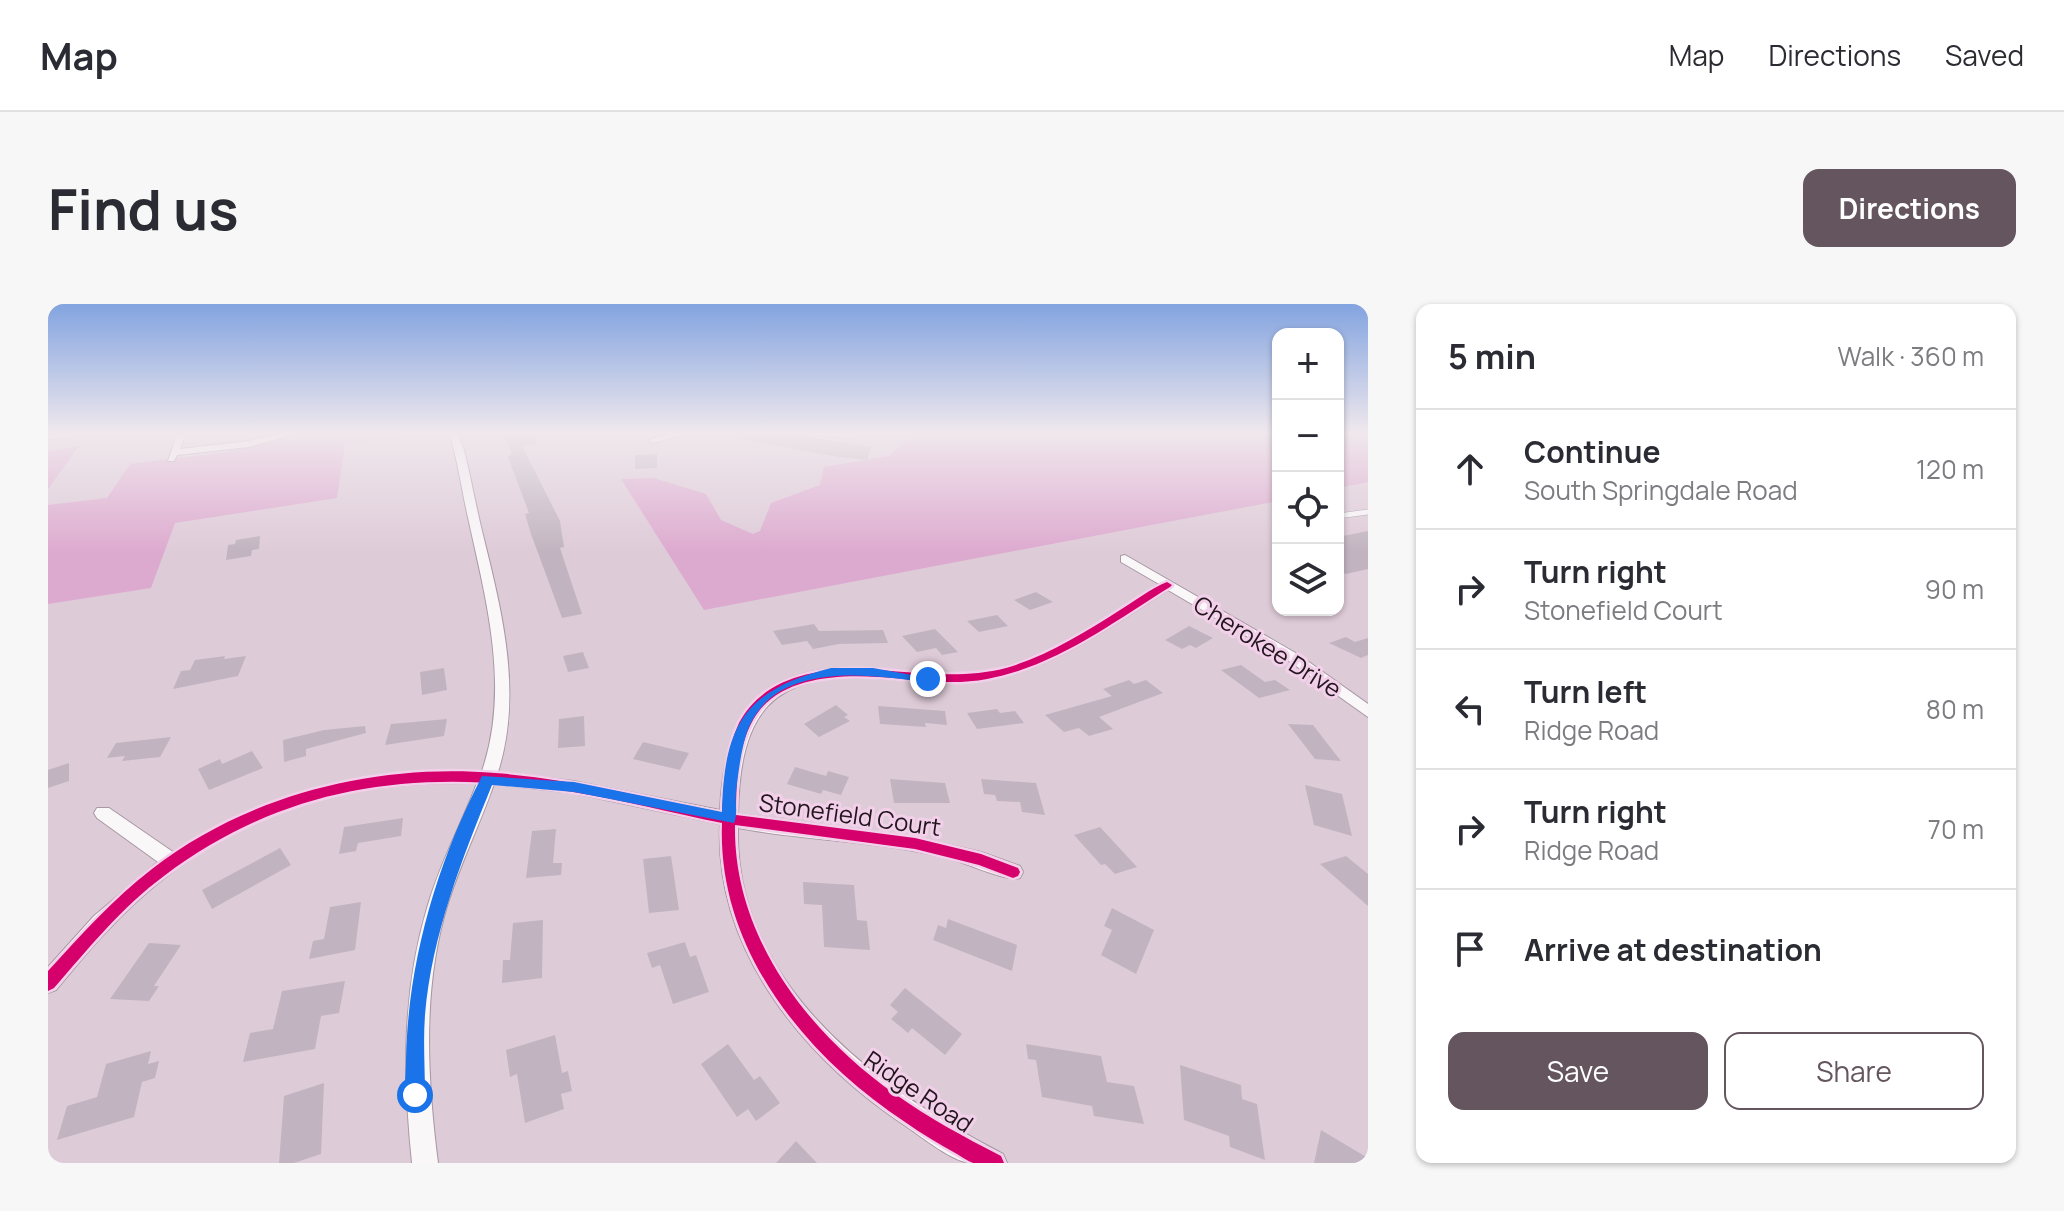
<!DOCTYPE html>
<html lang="en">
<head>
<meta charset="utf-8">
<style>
  body { margin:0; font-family:Manrope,sans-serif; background:#f7f7f7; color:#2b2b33 }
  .controls { position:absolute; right:24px; top:24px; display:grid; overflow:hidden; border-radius:16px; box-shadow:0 2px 6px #0004 }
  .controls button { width:72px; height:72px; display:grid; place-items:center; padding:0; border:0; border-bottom:2px solid #e1e1e2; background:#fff; color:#2b2b33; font:40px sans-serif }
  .stop { position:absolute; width:24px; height:24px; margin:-18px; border:6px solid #1a73e8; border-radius:50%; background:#fff }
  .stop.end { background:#1a73e8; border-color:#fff; box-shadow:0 2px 8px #0008 }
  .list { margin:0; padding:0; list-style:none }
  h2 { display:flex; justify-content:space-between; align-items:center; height:104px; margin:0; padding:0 32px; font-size:34px }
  h2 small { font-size:26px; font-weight:400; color:#7c7c81 }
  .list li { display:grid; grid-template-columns:52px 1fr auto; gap:24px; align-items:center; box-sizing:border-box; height:120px; padding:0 32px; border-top:2px solid #e1e1e2 }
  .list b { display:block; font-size:30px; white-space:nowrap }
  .list p { margin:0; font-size:26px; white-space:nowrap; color:#7c7c81 }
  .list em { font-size:26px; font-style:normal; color:#7c7c81 }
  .actions { display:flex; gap:16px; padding:24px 32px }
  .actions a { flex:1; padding:18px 0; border:2px solid #64555f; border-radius:16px; text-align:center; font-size:28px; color:#64555f }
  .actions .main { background:#64555f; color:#fff }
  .icon { flex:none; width:44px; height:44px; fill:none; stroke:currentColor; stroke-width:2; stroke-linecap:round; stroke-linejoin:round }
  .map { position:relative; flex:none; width:1320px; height:859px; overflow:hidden; border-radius:16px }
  header { display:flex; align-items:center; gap:48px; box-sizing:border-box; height:112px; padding:0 40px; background:#fff; border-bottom:2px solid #e1e1e2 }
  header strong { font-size:38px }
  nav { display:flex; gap:44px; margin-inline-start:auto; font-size:28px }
  .intro { display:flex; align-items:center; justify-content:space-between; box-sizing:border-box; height:192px; padding:0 48px }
  h1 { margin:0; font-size:56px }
  .button { padding:20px 36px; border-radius:16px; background:#64555f; color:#fff; font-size:28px; font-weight:700 }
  main { display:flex; gap:48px; padding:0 48px }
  aside { flex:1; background:#fff; border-radius:16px; box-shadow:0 2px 6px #0004 }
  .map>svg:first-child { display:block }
  .green { fill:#ddaacf }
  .building { fill:#c1b4c0 }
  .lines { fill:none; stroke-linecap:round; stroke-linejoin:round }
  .service-casing { stroke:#a798a3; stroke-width:6 }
  .minor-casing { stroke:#a798a3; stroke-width:2 }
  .primary-casing { stroke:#b6adb3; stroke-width:2 }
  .service { stroke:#faf7f9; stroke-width:5 }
  .minor { fill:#faf7f9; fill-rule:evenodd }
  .primary { fill:#dce1e5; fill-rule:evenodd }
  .cycleway-casing { stroke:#f3d0e9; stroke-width:5 }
  .cycleway { fill:#d6006c; fill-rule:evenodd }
  .route { fill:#1a73e8 }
  .labels { text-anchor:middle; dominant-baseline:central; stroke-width:6; stroke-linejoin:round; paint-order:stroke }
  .street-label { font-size:24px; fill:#22161e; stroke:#f3d0e9 }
</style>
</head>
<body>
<header>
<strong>Map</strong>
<nav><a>Map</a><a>Directions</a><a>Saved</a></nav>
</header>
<div class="intro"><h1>Find us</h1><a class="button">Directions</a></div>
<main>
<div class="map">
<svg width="1320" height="859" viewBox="0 0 1320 859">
  <rect width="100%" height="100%" fill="#decbd8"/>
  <g class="green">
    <path d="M271 128H391L297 140 289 194 127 219 103 284 0 300V201L59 194 82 160 178 148Z"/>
    <path d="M866 128H1230V197L656 306 573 175 606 174 658 190 673 216 705 230 712 227 723 199 772 181 776 163 841 152Z"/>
    <path d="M1290 128H1320V178L1290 184Z"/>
    <path d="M31 142 0 185V147Z"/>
  </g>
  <g class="building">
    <path d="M455 128H483L489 140 474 142 512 217 516 243 512 244 534 310 514 314 483 230 477 210 481 209 460 153 464 150Z"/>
    <path d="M689 128H731L823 143 819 156 790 153 688 134Z"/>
    <path d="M609 150V164L587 165V151Z"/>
    <path d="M1320 227V265L1298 270 1290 265V233Z"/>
    <path d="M212 232 211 245 204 246 203 252 178 256 180 241 187 240 188 236Z"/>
    <path d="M988 288 1005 298 982 306 966 296Z"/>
    <path d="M949 311 960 322 931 328 919 317Z"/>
    <path d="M766 320 771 327 835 326 840 339 791 340 765 345 759 337 734 341 725 327Z"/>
    <path d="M1141 322 1165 334 1148 344 1142 341 1134 345 1117 336Z"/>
    <path d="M887 325 910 348 894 351 888 344 869 348 854 332Z"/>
    <path d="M1298 333 1307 338 1320 334V351L1313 354 1281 339Z"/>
    <path d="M535 348 541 364 520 368 515 352Z"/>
    <path d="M177 352 176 355 198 352 190 372 125 385 133 367 142 366 147 356Z"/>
    <path d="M1193 361 1217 378 1227 376 1242 386 1211 394 1173 366Z"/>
    <path d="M396 364 399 386 374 391 372 368Z"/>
    <path d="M1081 376 1086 380 1098 376 1115 389 1051 413 1065 425 1041 432 1031 424 1016 428 997 411 1064 392 1055 385Z"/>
    <path d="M788 401 800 411 796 413 802 417 771 433 756 420Z"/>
    <path d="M830 402 897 407 899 421 877 419 878 423 832 420Z"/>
    <path d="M949 405 952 409 967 407 976 419 929 425 919 409Z"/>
    <path d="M536 412 537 442 510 444 511 415Z"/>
    <path d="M399 415 396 432 337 441 343 420Z"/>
    <path d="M1240 420 1265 421 1293 457 1267 455Z"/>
    <path d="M317 422 318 429 258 445V452L236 458 235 436 276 426Z"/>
    <path d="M123 433 112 453 74 457 77 452 59 454 68 439Z"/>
    <path d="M595 438 641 449 632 466 585 455Z"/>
    <path d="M204 447 215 464 161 486 150 465 172 455 174 460Z"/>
    <path d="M21 459V477L0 484V466Z"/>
    <path d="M747 463 778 472 780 467 801 473 793 491 775 486 773 490 739 480Z"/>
    <path d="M842 475 897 479 902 499H846Z"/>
    <path d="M933 475 988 479 997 511 974 508 972 498 949 497 947 491 936 490Z"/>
    <path d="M1257 481 1294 490 1304 532 1266 521Z"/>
    <path d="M355 514 353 532 310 539 308 547 291 550 296 523Z"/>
    <path d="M1052 523 1089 563 1067 570 1057 560 1053 561 1026 531Z"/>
    <path d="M508 525 505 559H514L513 571 478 574 484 527Z"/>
    <path d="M232 544 243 561 164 605 154 586Z"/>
    <path d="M623 552 631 606 601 609 595 555Z"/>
    <path d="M1298 552 1320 570V602L1272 560Z"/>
    <path d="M755 578 806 581 809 616 819 617 822 646 776 643 774 601 756 600Z"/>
    <path d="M313 598 307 646 261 655 265 637 276 635 282 603Z"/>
    <path d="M1064 604 1106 626 1088 670 1053 651 1064 626 1056 622Z"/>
    <path d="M900 615 969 641 964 667 885 636 890 621 898 624Z"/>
    <path d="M495 616 494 674 454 679 455 656H462L465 619Z"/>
    <path d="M637 638 642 653 648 651 661 688 625 700 612 661 604 664 599 649Z"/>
    <path d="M101 639 133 641 106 682H111L101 697 62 695Z"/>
    <path d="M297 677 291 709 273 712 267 745 195 758 202 729 225 725 234 687Z"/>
    <path d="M857 684 914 730 897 751 864 724 860 729 843 715 850 708 842 701Z"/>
    <path d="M507 731 514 769 520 767 524 787 513 790 516 805 477 819 469 770 462 773 458 746Z"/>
    <path d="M680 740 706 776 712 772 732 799 708 817 700 805 689 813 653 760Z"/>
    <path d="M978 740 1053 752 1059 778 1086 782 1096 820 1046 812 1044 802 994 793 988 756 980 755Z"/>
    <path d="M103 747 100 760 111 757 107 774 94 778 86 813 9 836 19 802 49 793 58 760Z"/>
    <path d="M1132 761 1193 781 1194 795 1209 800 1217 856 1182 843 1181 832 1136 816Z"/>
    <path d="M276 779 273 850 246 859H231L236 792Z"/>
    <path d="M1273 826 1320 854V859H1266Z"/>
    <path d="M748 837 769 859H728Z"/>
  </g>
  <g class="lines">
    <g class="service-casing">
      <path id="service" d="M1290 212 1320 208"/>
    </g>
    <g class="minor-casing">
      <g id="minor">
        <path d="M130 128H138L132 145 201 137 239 128H254L201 143 129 151 126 157H120Z"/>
        <path d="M401 128H409L416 146C423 174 428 203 435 231 454 308 475 389 450 468L525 477 672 506C677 399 720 357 829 365 866 367 902 373 939 367 1003 355 1057 314 1111 280L1073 258V252L1077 251 1251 351 1320 400V413L1241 357 1120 286C1063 322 1005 365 937 376 900 382 864 376 828 374 722 367 692 410 690 510L867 533 933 548 972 562 975 568 972 574C958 578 919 559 902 555 833 537 760 537 690 524 686 681 830 785 955 850L959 859C947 859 934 859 922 859 904 857 875 834 859 823 758 756 666 648 672 520L525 489 446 480C432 520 413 558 400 599 374 683 379 773 390 859H364C355 773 354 688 379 604 391 561 413 521 429 479 386 479 344 480 301 488 210 504 122 559 60 626 41 645 25 666 8 686L0 689V663L46 612 110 558 49 514 46 509 49 504H61L125 548C227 483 314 466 434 467 462 385 439 300 421 218 414 188 410 157 401 128Z"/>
        <path d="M629 128H645L605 139 600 136Z"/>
        <path d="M761 128H800L809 131 804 134 765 131Z"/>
      </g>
    </g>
    <g class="primary-casing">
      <path id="primary" d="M0 128H46L39 132 0 135Z"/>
    </g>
    <use href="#service" class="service"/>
    <use href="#minor" class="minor"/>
    <use href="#primary" class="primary"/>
    <g class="cycleway-casing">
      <path id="cycleway" d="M1119 278 1124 281 1122 283C1064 319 1008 362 939 375 903 382 866 375 830 373 787 370 728 374 705 416 689 445 688 479 688 511L867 534 933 550 970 564 972 568 970 572 965 574 931 561 867 545 687 521C685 632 760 729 847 790 881 814 916 833 953 852L956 859C947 859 934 859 925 859 920 857 914 853 909 850 891 840 874 830 857 818 757 752 669 645 674 519 624 509 575 496 525 488 374 464 241 478 116 572 74 603 40 645 6 684L0 687V667C33 631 65 595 104 565 199 491 327 459 447 469 524 475 599 494 674 509 676 479 678 447 691 419 717 369 781 362 831 366 873 369 916 375 958 364 999 352 1036 329 1072 306 1087 297 1102 285 1119 278Z"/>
    </g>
    <use href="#cycleway" class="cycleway"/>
  </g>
  <linearGradient id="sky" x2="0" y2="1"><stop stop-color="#83a4e0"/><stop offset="0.52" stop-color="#f0e8ed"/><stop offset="1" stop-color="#f0e8ed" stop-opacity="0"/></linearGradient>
  <rect width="1320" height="248" fill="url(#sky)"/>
  <path class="route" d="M783 364H825L886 375 880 379C822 370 725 356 699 428 693 446 690 470 688 489 687 499 690 510 686 519L526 488 444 481C414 555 384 630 377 711 375 737 377 765 377 791L374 798 367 801 360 798C355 785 358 769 358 755 360 657 389 559 434 472L526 478 674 508C676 420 697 386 783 364Z"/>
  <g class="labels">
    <g class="street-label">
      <text transform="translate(1220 342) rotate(32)">Cherokee Drive</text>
      <text transform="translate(802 510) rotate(8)">Stonefield Court</text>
      <text transform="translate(871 787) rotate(34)">Ridge Road</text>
    </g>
  </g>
</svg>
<div class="controls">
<button>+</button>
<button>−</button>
<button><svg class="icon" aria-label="locate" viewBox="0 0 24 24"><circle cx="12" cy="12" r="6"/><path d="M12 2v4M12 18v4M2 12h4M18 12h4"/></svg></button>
<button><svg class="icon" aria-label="layers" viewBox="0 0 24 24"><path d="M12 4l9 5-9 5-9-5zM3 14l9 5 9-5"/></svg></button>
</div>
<div class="stop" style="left:367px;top:791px"></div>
<div class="stop end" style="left:880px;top:375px"></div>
</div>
<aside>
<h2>5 min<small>Walk · 360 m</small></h2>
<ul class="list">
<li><svg class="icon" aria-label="ahead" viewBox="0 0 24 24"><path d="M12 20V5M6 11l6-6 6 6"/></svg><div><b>Continue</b><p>South Springdale Road</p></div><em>120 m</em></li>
<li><svg class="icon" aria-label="right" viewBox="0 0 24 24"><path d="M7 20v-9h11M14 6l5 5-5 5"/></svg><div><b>Turn right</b><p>Stonefield Court</p></div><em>90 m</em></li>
<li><svg class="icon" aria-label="left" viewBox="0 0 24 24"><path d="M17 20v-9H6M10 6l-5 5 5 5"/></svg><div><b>Turn left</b><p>Ridge Road</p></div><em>80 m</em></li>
<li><svg class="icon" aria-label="right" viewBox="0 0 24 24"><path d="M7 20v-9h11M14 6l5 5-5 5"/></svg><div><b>Turn right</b><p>Ridge Road</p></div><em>70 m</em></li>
<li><svg class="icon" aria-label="arrive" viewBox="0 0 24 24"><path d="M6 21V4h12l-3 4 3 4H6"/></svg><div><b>Arrive at destination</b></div></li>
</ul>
<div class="actions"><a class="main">Save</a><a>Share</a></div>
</aside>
</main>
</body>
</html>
